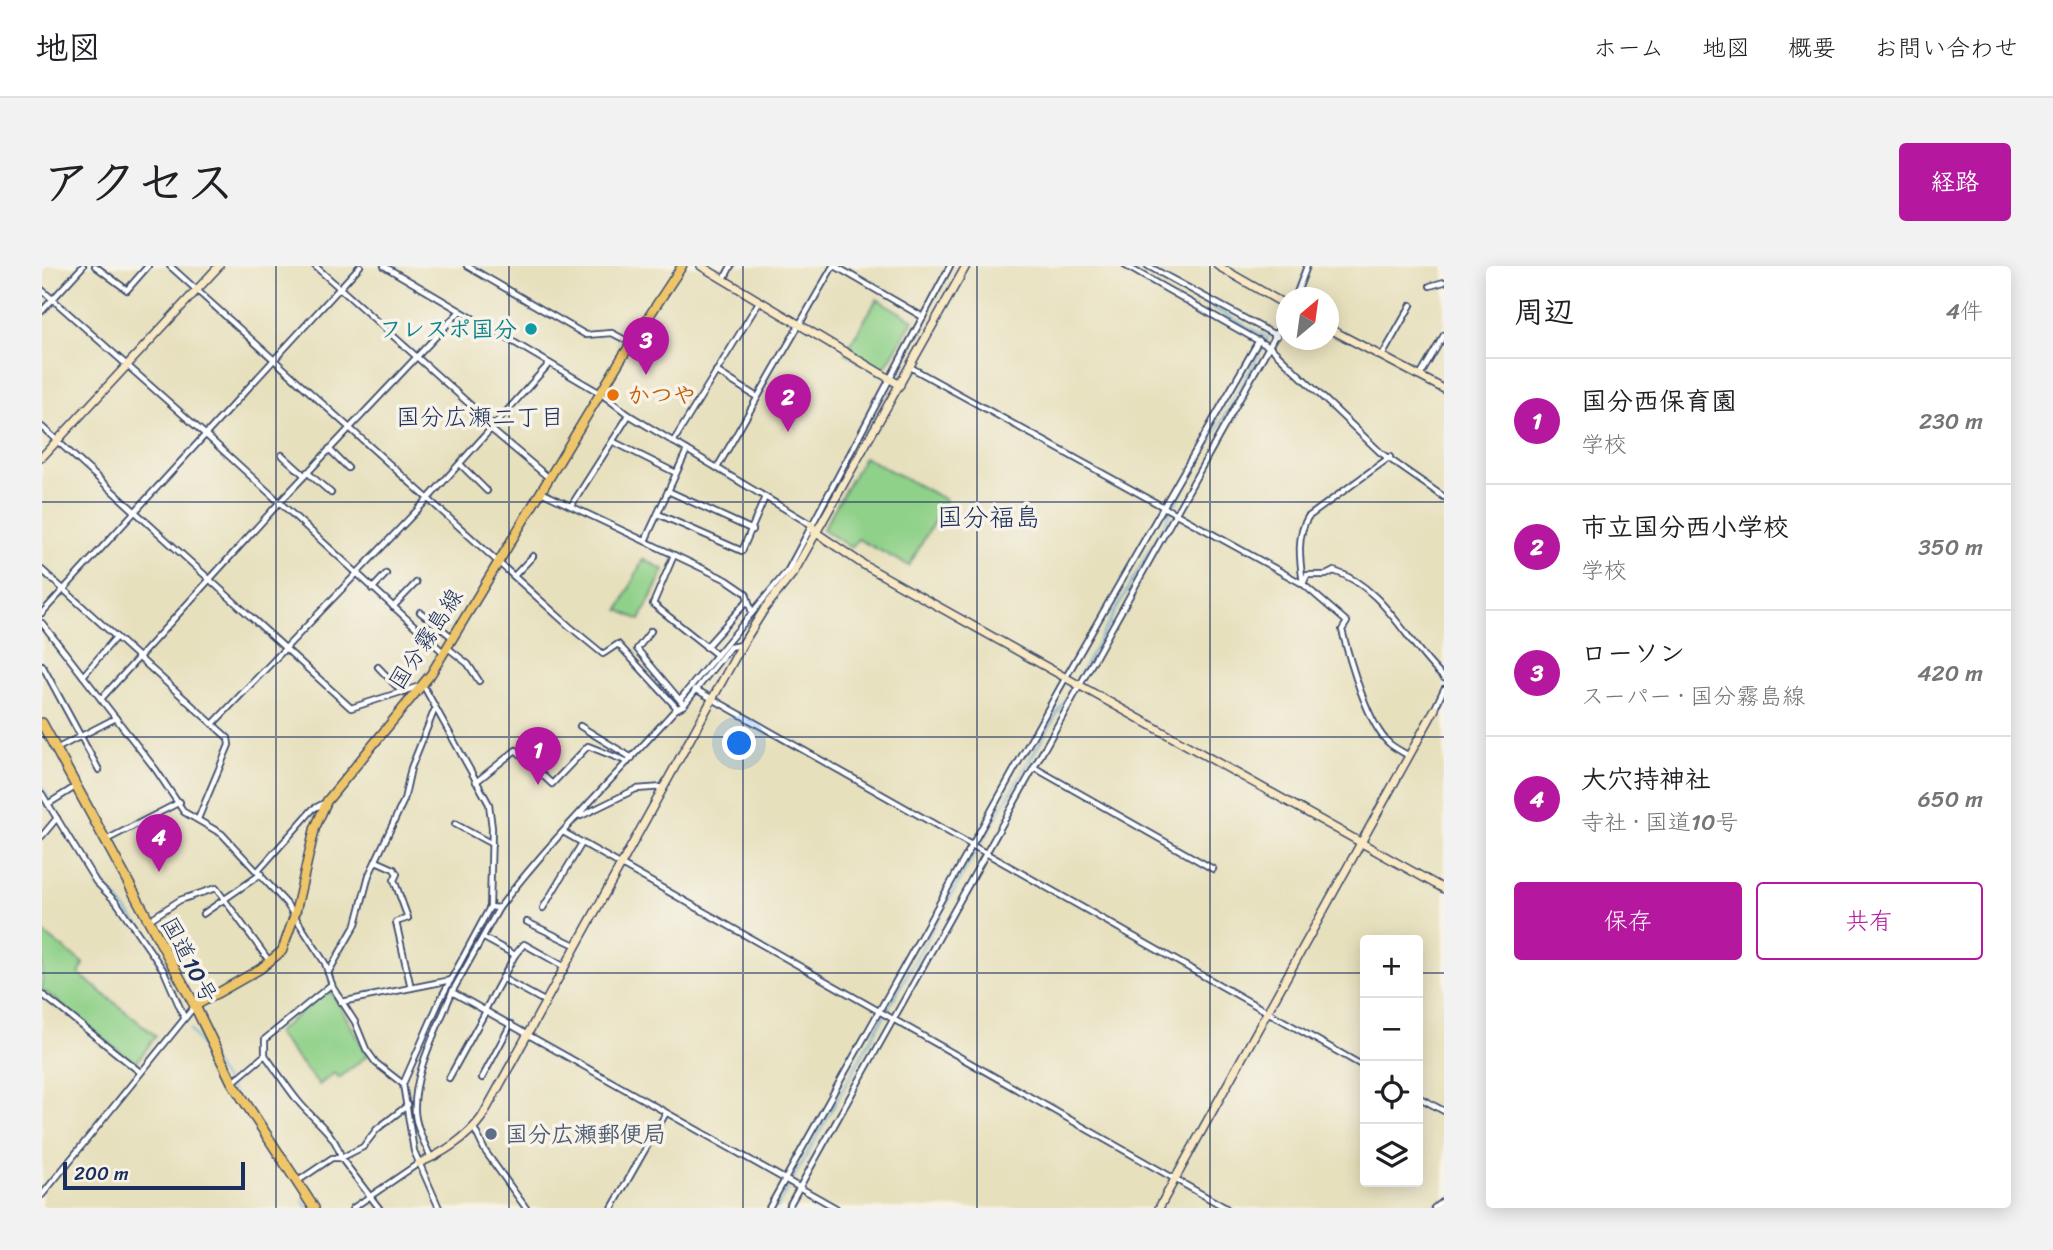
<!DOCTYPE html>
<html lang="ja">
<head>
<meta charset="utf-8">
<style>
  body { margin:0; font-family:Sriracha,"Klee One",sans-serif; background:#f2f2f2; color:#202124 }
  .controls { position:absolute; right:21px; bottom:21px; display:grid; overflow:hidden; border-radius:7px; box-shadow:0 4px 18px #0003 }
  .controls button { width:63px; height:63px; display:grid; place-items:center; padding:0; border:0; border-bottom:2px solid #e0e0e0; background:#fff; color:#202124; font:35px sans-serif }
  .compass { position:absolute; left:1234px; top:21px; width:63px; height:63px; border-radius:50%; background:#fff; box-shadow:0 4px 18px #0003; rotate:29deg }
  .scale { position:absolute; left:21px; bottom:18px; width:182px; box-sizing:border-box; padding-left:7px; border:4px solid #1b2f5e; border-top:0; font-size:19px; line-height:24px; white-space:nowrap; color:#1b2f5e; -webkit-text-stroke:5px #f7f3e8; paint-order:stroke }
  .you { position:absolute; left:698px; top:478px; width:24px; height:24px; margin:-18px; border:5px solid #fff; border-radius:50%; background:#1a73e8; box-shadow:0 0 0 10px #1a73e833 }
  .badge { display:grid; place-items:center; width:46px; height:46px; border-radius:50%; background:#b5179e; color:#fff; font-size:23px; font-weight:700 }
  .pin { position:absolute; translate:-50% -58px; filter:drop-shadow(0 2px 4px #0008) }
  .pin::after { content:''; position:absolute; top:37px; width:24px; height:21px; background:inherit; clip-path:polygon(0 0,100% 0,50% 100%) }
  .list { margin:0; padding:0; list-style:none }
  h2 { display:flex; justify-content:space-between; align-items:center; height:91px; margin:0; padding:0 28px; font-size:30px }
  h2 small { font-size:23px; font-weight:400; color:#757577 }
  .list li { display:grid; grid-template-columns:46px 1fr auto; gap:21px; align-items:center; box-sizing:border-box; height:126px; padding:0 28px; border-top:2px solid #e0e0e0 }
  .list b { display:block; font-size:26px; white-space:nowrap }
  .list p { margin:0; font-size:23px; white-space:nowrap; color:#757577 }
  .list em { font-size:23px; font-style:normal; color:#757577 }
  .actions { display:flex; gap:14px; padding:21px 28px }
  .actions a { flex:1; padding:16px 0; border:2px solid #b5179e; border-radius:7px; text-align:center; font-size:24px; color:#b5179e }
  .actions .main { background:#b5179e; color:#fff }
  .icon { flex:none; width:38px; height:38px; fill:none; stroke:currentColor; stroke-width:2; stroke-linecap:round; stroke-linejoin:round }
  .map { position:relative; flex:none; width:1402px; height:942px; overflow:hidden; border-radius:7px }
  header { display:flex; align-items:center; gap:42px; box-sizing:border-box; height:98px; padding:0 35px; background:#fff; border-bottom:2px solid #e0e0e0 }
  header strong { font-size:33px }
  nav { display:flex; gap:38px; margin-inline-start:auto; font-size:24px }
  .intro { display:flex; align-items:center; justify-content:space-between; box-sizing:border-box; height:168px; padding:0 42px }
  h1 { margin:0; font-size:49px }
  .button { padding:18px 32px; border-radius:7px; background:#b5179e; color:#fff; font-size:24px; font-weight:700 }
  main { display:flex; gap:42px; padding:0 42px }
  aside { flex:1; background:#fff; border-radius:7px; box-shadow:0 4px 18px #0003 }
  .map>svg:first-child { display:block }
  .green { fill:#90d189; stroke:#568074; stroke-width:2 }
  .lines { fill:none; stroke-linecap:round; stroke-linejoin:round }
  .stream { stroke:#5eadd8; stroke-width:2 }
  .street-casing { stroke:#3a4a6c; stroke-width:8 }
  .secondary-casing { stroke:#3a4a6c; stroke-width:10 }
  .primary-casing { stroke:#3a4a6c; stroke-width:11 }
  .highway-casing { stroke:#3a4a6c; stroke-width:12 }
  .street { stroke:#fff; stroke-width:4.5 }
  .secondary { stroke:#f8e8c3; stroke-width:7 }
  .primary { stroke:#eec569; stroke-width:8 }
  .highway { stroke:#eec569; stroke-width:9 }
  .grid { fill:none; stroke:#1b2f5e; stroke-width:2; stroke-opacity:0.55 }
  .culture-dot { fill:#0f9aa8; stroke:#f7f3e8; stroke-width:2.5 }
  .food-dot { fill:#e8710a; stroke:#f7f3e8; stroke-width:2.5 }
  .service-dot { fill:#5c6f8a; stroke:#f7f3e8; stroke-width:2.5 }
  .labels { text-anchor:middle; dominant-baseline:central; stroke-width:7; stroke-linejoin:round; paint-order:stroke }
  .culture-label { font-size:23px; font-weight:bold; fill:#0d838f; stroke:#f7f3e8; text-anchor:end }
  .food-label { font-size:23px; font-weight:bold; fill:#c56008; stroke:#f7f3e8; text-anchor:start }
  .street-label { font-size:23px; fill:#1b2f5e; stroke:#f7f3e8 }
  .service-label { font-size:23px; font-weight:bold; fill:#4e5e75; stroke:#f7f3e8; text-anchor:start }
  .neighbourhood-label { font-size:24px; fill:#1b2f5e; stroke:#f7f3e8 }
  .quarter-label { font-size:26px; fill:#1b2f5e; stroke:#f7f3e8 }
</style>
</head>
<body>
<header>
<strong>地図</strong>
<nav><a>ホーム</a><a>地図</a><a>概要</a><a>お問い合わせ</a></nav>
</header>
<div class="intro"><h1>アクセス</h1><a class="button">経路</a></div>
<main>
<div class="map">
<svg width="1402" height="942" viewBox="0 0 1402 942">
  <rect width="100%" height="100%" fill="#f7f3e8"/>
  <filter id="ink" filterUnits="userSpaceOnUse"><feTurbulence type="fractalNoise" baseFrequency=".0143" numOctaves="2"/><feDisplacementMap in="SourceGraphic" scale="14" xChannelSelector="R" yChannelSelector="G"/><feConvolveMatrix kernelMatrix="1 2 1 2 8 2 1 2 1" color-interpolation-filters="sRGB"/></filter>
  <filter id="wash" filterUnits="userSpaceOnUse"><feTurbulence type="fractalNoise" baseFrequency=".00686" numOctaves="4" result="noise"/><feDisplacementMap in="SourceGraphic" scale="28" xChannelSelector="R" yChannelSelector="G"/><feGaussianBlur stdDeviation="1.57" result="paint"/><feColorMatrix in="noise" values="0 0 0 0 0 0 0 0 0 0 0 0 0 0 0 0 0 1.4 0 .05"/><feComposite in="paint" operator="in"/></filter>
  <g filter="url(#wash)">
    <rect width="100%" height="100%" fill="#e7e0bd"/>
    <g class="green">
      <path d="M835 33 871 54 839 108 803 87Z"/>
      <path d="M822 191 904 234 867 300 816 273 809 282 781 263Z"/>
      <path d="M601 293 622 304 598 354 577 344Z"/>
      <path d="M0 666 42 698 37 708 114 770 93 798 0 723Z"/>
      <path d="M287 722 326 789 297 812 292 807 277 819 234 767Z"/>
    </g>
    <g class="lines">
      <g class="stream">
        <path d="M1035 414 1226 72 1095 0"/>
        <path d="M0 521 7 533"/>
        <path d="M12 542 57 612 100 663"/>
        <path d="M937 580 1032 419"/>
        <path d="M148 763 205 847"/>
        <path d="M261 934 266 942"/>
        <path d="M735 942 934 585"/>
      </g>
    </g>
  </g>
  <g filter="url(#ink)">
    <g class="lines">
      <g class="street-casing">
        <g id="street">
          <path d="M53 0 85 24 106 0"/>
          <path d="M128 0 527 360 561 388 576 378 635 442"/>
          <path d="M273 0 452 160"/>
          <path d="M342 0 558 127 587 149 768 258"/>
          <path d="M425 0 544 69 570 67 589 77"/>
          <path d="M793 0 881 51"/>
          <path d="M1084 0 1229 82 1339 187 1402 231"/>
          <path d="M1106 0 1235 70"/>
          <path d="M682 13 689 0"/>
          <path d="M1388 20 1402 16"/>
          <path d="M0 24 164 169 401 386"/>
          <path d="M1253 32 1265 0"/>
          <path d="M0 45 41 0"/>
          <path d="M1340 90 1369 39"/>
          <path d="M868 101 1261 318 1305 356 1300 364C1307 392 1326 460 1348 478 1354 483 1361 486 1367 490"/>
          <path d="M674 105 715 131"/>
          <path d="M1378 110 1402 69"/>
          <path d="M0 161 309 442 381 419 447 538 450 562 448 641 398 734 361 818"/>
          <path d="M450 164 507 212"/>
          <path d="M572 176 634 207"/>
          <path d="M631 176 717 36"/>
          <path d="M287 183 306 202"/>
          <path d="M240 189 262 209"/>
          <path d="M418 198 445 225"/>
          <path d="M675 202 791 0"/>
          <path d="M265 206 289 227"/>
          <path d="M626 225 711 264"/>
          <path d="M499 226 685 314 704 327 710 347 746 304 908 0"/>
          <path d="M529 240 587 149"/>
          <path d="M616 248 700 285 723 231"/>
          <path d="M603 275 645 184"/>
          <path d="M632 289 611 338 675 389"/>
          <path d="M0 304 186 472 187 479 156 553"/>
          <path d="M472 310 491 290"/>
          <path d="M1261 318 1265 309H1284L1292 305C1343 321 1365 379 1402 412"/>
          <path d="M1261 318C1258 295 1254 270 1266 251L1348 191"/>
          <path d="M330 323 344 308"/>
          <path d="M351 341 374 317"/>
          <path d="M378 346 410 371"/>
          <path d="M0 347 318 0"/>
          <path d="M0 357 114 504 142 546 180 568 244 637 283 697 291 722 313 756 324 783 334 797 361 818 372 885 397 942"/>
          <path d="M609 365 595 383 642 439"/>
          <path d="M664 381 706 334"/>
          <path d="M406 382 426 398 437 415"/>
          <path d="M0 399 57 504"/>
          <path d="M336 401 361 427"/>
          <path d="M41 410 74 371"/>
          <path d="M653 423 1323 801"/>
          <path d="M639 432 710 347"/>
          <path d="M59 433 237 237 418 45"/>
          <path d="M1393 442 1402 423"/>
          <path d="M171 458 384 235 507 98"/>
          <path d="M538 460 590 492"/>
          <path d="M14 483 74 452"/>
          <path d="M993 502 1171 603"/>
          <path d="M434 516 474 484 510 518 546 480 586 496"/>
          <path d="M0 528 54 616 75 637 122 705 142 751"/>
          <path d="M6 538 33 521"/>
          <path d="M539 550 594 523 622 521"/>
          <path d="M413 558 450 578"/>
          <path d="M523 567 1184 942"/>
          <path d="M0 570 15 552"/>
          <path d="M64 574 138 536"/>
          <path d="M334 595 352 603 355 608 352 614 366 652 354 656 369 722"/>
          <path d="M216 605 271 543 284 536"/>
          <path d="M448 641 457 642C510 572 574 510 633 444L642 439 688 381 699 379"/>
          <path d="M457 642 410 726 794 942"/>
          <path d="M501 642 540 577"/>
          <path d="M161 648 219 608"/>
          <path d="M107 654 138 634 174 622 228 696"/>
          <path d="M485 656 535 680"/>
          <path d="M442 672 473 689 443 744"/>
          <path d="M473 689 482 678 523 701"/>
          <path d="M286 707 314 658 327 609 362 534 369 502 392 445"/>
          <path d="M460 712 504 736"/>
          <path d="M0 728 98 806"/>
          <path d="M299 736 409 714"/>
          <path d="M223 789V773L290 718"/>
          <path d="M407 812 444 745"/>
          <path d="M440 812 469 758"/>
          <path d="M191 816 223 789C234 804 244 820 256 835 270 853 295 868 299 892L337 942"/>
          <path d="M1376 831 1402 845"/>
          <path d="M432 862 443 885 484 942"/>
          <path d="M389 892C383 878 374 862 373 846 371 806 396 762 410 726"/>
          <path d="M256 915 290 892H299L321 881 335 863 366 839"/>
          <path d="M0 929 152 741"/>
          <path d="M311 942 377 897"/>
          <path d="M570 942 624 847"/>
          <path d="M727 942 1024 411 1217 74"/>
          <path d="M746 942 1244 50"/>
          <path d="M1392 942 1402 934"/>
        </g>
      </g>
      <g class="secondary-casing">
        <g id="secondary">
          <path d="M659 0 858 119"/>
          <path d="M1176 0 1244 39"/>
          <path d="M1286 62 1402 123"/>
          <path d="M0 191 177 0"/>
          <path d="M769 258 773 266 822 299 1402 623"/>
          <path d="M377 897C400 888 425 872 440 851L700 379 723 342 752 306 924 0"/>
          <path d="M1117 942 1393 443"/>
        </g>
      </g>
      <g class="primary-casing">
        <path id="primary" d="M153 740 218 703 240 685 253 648 273 562 285 535 389 408 579 93 640 0"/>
      </g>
      <g class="highway-casing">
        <path id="highway" d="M0 457 153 740 190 816 272 942"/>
      </g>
      <use href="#street" class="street"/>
      <use href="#secondary" class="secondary"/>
      <use href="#primary" class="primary"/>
      <use href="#highway" class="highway"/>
    </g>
  </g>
  <path class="grid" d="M234 0V942M467 0V942M701 0V942M935 0V942M1168 0V942M0 236H1402M0 471H1402M0 707H1323M1376 707H1402"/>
  <circle class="culture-dot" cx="489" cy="63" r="7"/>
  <circle class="food-dot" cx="571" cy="129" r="7"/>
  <circle class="service-dot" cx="449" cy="868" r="7"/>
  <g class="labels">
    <g class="culture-label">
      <text x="475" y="63">フレスポ国分</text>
    </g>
    <g class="food-label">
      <text x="585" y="129">かつや</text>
    </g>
    <g class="street-label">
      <text transform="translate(384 373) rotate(-57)">国分霧島線</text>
      <text transform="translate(147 694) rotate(62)">国道10号</text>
    </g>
    <g class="service-label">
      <text x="463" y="868">国分広瀬郵便局</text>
    </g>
    <g class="neighbourhood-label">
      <text x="438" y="151">国分広瀬二丁目</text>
    </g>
    <g class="quarter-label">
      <text x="947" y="251">国分福島</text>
    </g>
  </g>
</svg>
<div class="controls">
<button>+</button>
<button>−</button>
<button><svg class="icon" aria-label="locate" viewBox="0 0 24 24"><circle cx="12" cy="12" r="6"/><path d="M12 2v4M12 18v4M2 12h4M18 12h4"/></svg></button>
<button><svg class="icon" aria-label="layers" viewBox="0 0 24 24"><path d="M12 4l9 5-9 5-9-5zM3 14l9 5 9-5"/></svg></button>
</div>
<svg class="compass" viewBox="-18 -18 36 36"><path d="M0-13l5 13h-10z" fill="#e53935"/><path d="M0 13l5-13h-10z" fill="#757577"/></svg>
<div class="scale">200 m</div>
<div class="you"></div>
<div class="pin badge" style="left:496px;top:519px">1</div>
<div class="pin badge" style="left:746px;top:166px">2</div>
<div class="pin badge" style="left:604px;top:109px">3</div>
<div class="pin badge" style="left:117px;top:606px">4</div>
</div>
<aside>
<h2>周辺<small>4件</small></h2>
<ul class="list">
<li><span class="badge">1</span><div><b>国分西保育園</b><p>学校</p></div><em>230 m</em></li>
<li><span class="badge">2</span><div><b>市立国分西小学校</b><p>学校</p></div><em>350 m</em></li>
<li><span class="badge">3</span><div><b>ローソン</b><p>スーパー · 国分霧島線</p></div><em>420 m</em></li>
<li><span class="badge">4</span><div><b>大穴持神社</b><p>寺社 · 国道10号</p></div><em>650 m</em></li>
</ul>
<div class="actions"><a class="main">保存</a><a>共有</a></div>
</aside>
</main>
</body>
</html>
